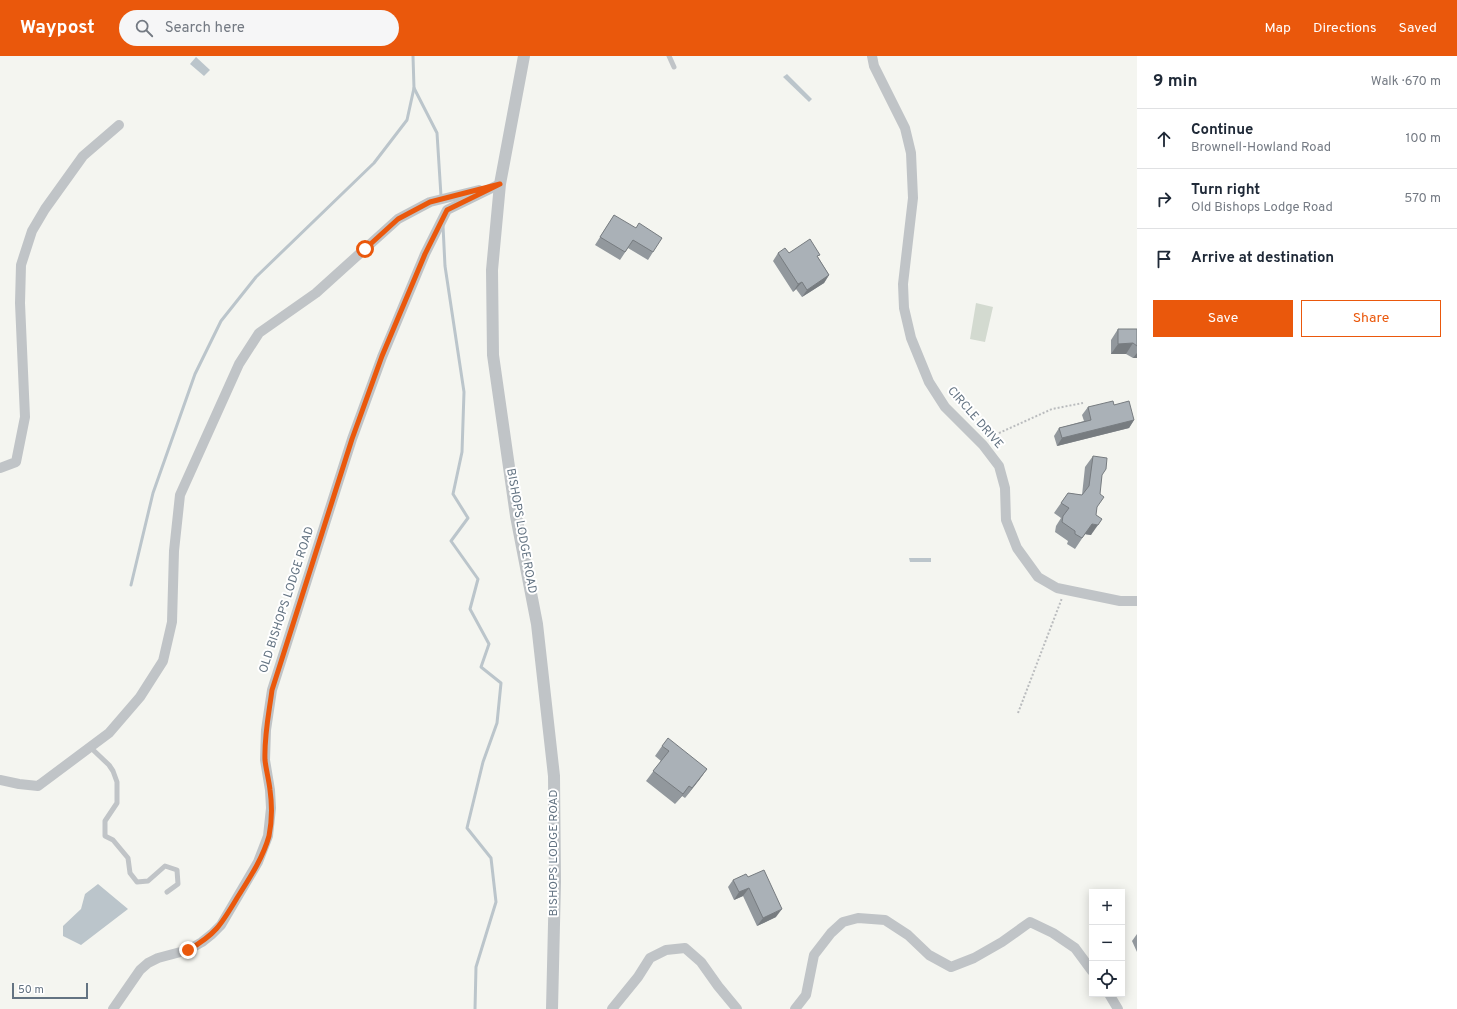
<!DOCTYPE html>
<html lang="en">
<head>
<meta charset="utf-8">
<style>
  body { margin:0; font-family:Overpass,sans-serif; background:#f6f6f7; color:#1f2937 }
  .controls { position:absolute; right:12px; bottom:12px; display:grid; overflow:hidden; border-radius:0px; box-shadow:0 2px 10px #0003 }
  .controls button { width:36px; height:36px; display:grid; place-items:center; padding:0; border:0; border-bottom:1px solid #e0e1e3; background:#fff; color:#1f2937; font:20px sans-serif }
  .scale { position:absolute; left:12px; bottom:10px; width:76px; box-sizing:border-box; padding-left:4px; border:2px solid #637382; border-top:0; font-size:11px; line-height:14px; white-space:nowrap; color:#637382; -webkit-text-stroke:3px #fff; paint-order:stroke }
  .stop { position:absolute; width:12px; height:12px; margin:-9px; border:3px solid #ea580c; border-radius:50%; background:#fff }
  .stop.end { background:#ea580c; border-color:#fff; box-shadow:0 1px 4px #0008 }
  .list { margin:0; padding:0; list-style:none }
  h2 { display:flex; justify-content:space-between; align-items:center; height:52px; margin:0; padding:0 16px; font-size:17px }
  h2 small { font-size:13px; font-weight:400; color:#747a83 }
  .list li { display:grid; grid-template-columns:26px 1fr auto; gap:12px; align-items:center; box-sizing:border-box; height:60px; padding:0 16px; border-top:1px solid #e0e1e3 }
  .list b { display:block; font-size:15px; white-space:nowrap }
  .list p { margin:0; font-size:13px; white-space:nowrap; color:#747a83 }
  .list em { font-size:13px; font-style:normal; color:#747a83 }
  .actions { display:flex; gap:8px; padding:12px 16px }
  .actions a { flex:1; padding:9px 0; border:1px solid #ea580c; border-radius:0px; text-align:center; font-size:14px; color:#ea580c }
  .actions .main { background:#ea580c; color:#fff }
  .icon { flex:none; width:22px; height:22px; fill:none; stroke:currentColor; stroke-width:2; stroke-linecap:round; stroke-linejoin:round }
  .map { position:relative; flex:none; width:1137px; height:953px; overflow:hidden }
  header { display:flex; align-items:center; gap:24px; box-sizing:border-box; height:56px; padding:0 20px; background:#ea580c; color:#fff }
  header strong { font-size:19px }
  nav { display:flex; gap:22px; margin-inline-start:auto; font-size:14px }
  .search { width:280px; height:36px; background:#f6f6f7; display:flex; align-items:center; gap:10px; box-sizing:border-box; padding:0 14px; border-radius:22px; color:#747a83; font-size:15px }
  main { display:flex }
  aside { flex:1; background:#fff }
  .map>svg:first-child { display:block }
  .green { fill:#d3dad0 }
  .water { fill:#bbc5cb }
  .lines { fill:none; stroke-linecap:round; stroke-linejoin:round }
  .stream { stroke:#bbc5cb; stroke-width:3 }
  .path { stroke:#babcbe; stroke-width:2; stroke-dasharray:2 2; stroke-linecap:butt }
  .service { stroke:#c0c4c7; stroke-width:5 }
  .minor { stroke:#c0c4c7; stroke-width:10 }
  .tertiary { stroke:#c0c4c7; stroke-width:12 }
  .wall { fill:#92989d }
  .shaded-wall { fill:#777c80 }
  .building { fill:#aab1b7; stroke:#777c80 }
  .route { stroke:#ea580c; stroke-width:5 }
  .labels { text-anchor:middle; dominant-baseline:central; stroke-width:4; stroke-linejoin:round; paint-order:stroke }
  .street-label { font-size:12px; fill:#637382; stroke:#fff }
</style>
</head>
<body>
<header>
<strong>Waypost</strong>
<div class="search"><svg class="icon" aria-label="search" viewBox="0 0 24 24"><circle cx="10" cy="10" r="6"/><path d="M15 15l6 6"/></svg>Search here</div>
<nav><a>Map</a><a>Directions</a><a>Saved</a></nav>
</header>
<main>
<div class="map">
<svg width="1137" height="953" viewBox="0 0 1137 953">
  <rect width="100%" height="100%" fill="#f4f5f0"/>
  <path class="green" d="M976 247 993 251 985 286 970 283Z"/>
  <g class="water">
    <path d="M196 1 210 14 204 20 190 8Z"/>
    <path d="M787 18 812 43 809 46 783 21Z"/>
    <path d="M909 502H931V506H910Z"/>
    <path d="M98 828 128 853 81 889 63 880V870L81 853 85 838Z"/>
  </g>
  <g class="lines">
    <g class="stream">
      <path d="M413 0 414 32 437 77 441 140"/>
      <path d="M443 170 445 210 464 336 462 396 453 438 468 462 451 485 478 523 470 553 489 588 481 611 501 627 497 667 483 706 467 772 491 802 496 846 476 911 475 953"/>
      <path d="M131 529 153 437 195 318 221 265 256 221 374 107 407 64 414 32"/>
    </g>
    <g class="path">
      <path d="M988 382 1052 353 1083 347"/>
      <path d="M1018 657 1062 542"/>
    </g>
    <g class="service">
      <path d="M669 0 674 11"/>
      <path d="M90 691 109 709 113 715 117 726V747L105 765V780L113 784 128 802 130 817 137 826 148 825 165 810 177 814 178 828 167 836"/>
    </g>
    <g class="minor">
      <path d="M872 0 874 10 905 72 911 97 913 142 903 228 904 252 911 282 929 326 945 351 983 389 999 410 1005 432 1006 464 1017 492 1038 521 1057 532 1120 545H1137"/>
      <path d="M0 412 16 406 25 361 20 247 21 209 32 175 45 153 83 100 119 69"/>
      <path d="M0 724 19 728 38 730 109 677 140 641 163 605 172 566 174 495 180 439 239 308 259 277 316 237 398 163 430 146 479 134"/>
      <path d="M1109 938 1118 953"/>
      <path d="M113 953 140 914 148 907 158 902 188 894 202 886 212 878 221 869 258 806 268 780 271 752 270 734 265 704 266 674 272 634 352 383 382 301 425 198 447 154 500 128"/>
      <path d="M612 953 638 921 650 902 666 894 685 892 701 906 718 930 737 953"/>
      <path d="M795 953 806 939 814 899 831 877 843 866 858 862 885 864 908 879 929 899 951 911 974 902 1002 886 1030 866 1053 877 1075 892 1092 915"/>
    </g>
    <path class="tertiary" d="M524 0 500 128 492 214 493 299 516 460 537 568 554 720 555 826 552 953"/>
  </g>
  <g class="wall">
    <path d="M614 159 653 196 648 204 628 192 620 204 595 189Z"/>
    <path d="M778 197H789L818 201 829 219 824 227 802 241 796 233 793 236 773 205Z"/>
    <path d="M1118 273H1137V302H1133L1126 298H1111V284Z"/>
    <path d="M1114 349 1134 364 1129 372 1057 390 1054 380 1059 372 1084 365 1082 359 1088 351Z"/>
    <path d="M1093 400 1102 419 1097 451 1091 479 1085 478 1075 493 1067 488 1068 485 1055 476 1056 470 1061 462 1054 457 1068 437 1082 439 1085 411Z"/>
    <path d="M662 690 707 713 685 742 682 740 675 748 646 725 661 705 655 700Z"/>
    <path d="M748 821 776 861 757 870 743 840 734 844 728 831 733 824Z"/>
    <path d="M1137 878V896L1132 885Z"/>
  </g>
  <g class="shaded-wall">
    <path d="M829 219 824 227 802 241 807 234Z"/>
    <path d="M802 226 796 233 793 236 798 228Z"/>
    <path d="M1133 287 1126 298H1111L1118 288Z"/>
    <path d="M1137 297V302H1133Z"/>
    <path d="M1134 364 1129 372 1057 390 1062 382Z"/>
    <path d="M1092 468 1098 469 1091 479 1084 478Z"/>
    <path d="M707 713 700 723 685 742 692 732Z"/>
    <path d="M689 730 682 740 675 748 683 738Z"/>
    <path d="M749 832 743 840 734 844 739 836Z"/>
    <path d="M782 853 776 861 757 870 763 862Z"/>
  </g>
  <g class="building">
    <path d="M614 159 636 172 639 167 662 182 653 196 633 184 625 196 600 181Z"/>
    <path d="M810 183 820 199 817 200 829 219 807 234 802 226 798 228 778 197 785 192 789 197Z"/>
    <path d="M1118 273H1137V290L1133 287 1118 288Z"/>
    <path d="M1113 345 1114 349 1129 345 1134 364 1062 382 1059 372 1091 364 1088 351Z"/>
    <path d="M1093 400 1107 402 1106 413 1102 419 1100 438 1104 441 1097 451 1096 459 1102 463 1098 469 1092 468 1082 482 1075 478V475L1062 466 1063 460 1069 452 1061 447 1068 437 1082 439 1089 430Z"/>
    <path d="M668 682 707 713 692 732 689 730 683 738 653 715 669 695 662 690Z"/>
    <path d="M764 814 782 853 763 862 749 832 739 836 733 824 746 818 748 821Z"/>
  </g>
  <g class="lines">
    <path class="route" d="M188 894C215 879 221 869 237 842 249 823 263 802 269 780 272 765 272 748 270 734 269 724 266 714 265 704 264 680 269 657 272 634L352 383 382 300 425 198 447 154 500 128 430 146 398 163 365 193"/>
  </g>
  <g class="labels">
    <g class="street-label">
      <text transform="translate(975 362) rotate(49)">CIRCLE DRIVE</text>
      <text transform="translate(521 475) rotate(80)">BISHOPS LODGE ROAD</text>
      <text transform="translate(287 544) rotate(-72)">OLD BISHOPS LODGE ROAD</text>
      <text transform="translate(554 797) rotate(-90)">BISHOPS LODGE ROAD</text>
    </g>
  </g>
</svg>
<div class="controls">
<button>+</button>
<button>−</button>
<button><svg class="icon" aria-label="locate" viewBox="0 0 24 24"><circle cx="12" cy="12" r="6"/><path d="M12 2v4M12 18v4M2 12h4M18 12h4"/></svg></button>
</div>
<div class="scale">50 m</div>
<div class="stop" style="left:365px;top:193px"></div>
<div class="stop end" style="left:188px;top:894px"></div>
</div>
<aside>
<h2>9 min<small>Walk · 670 m</small></h2>
<ul class="list">
<li><svg class="icon" aria-label="ahead" viewBox="0 0 24 24"><path d="M12 20V5M6 11l6-6 6 6"/></svg><div><b>Continue</b><p>Brownell-Howland Road</p></div><em>100 m</em></li>
<li><svg class="icon" aria-label="right" viewBox="0 0 24 24"><path d="M7 20v-9h11M14 6l5 5-5 5"/></svg><div><b>Turn right</b><p>Old Bishops Lodge Road</p></div><em>570 m</em></li>
<li><svg class="icon" aria-label="arrive" viewBox="0 0 24 24"><path d="M6 21V4h12l-3 4 3 4H6"/></svg><div><b>Arrive at destination</b></div></li>
</ul>
<div class="actions"><a class="main">Save</a><a>Share</a></div>
</aside>
</main>
</body>
</html>
